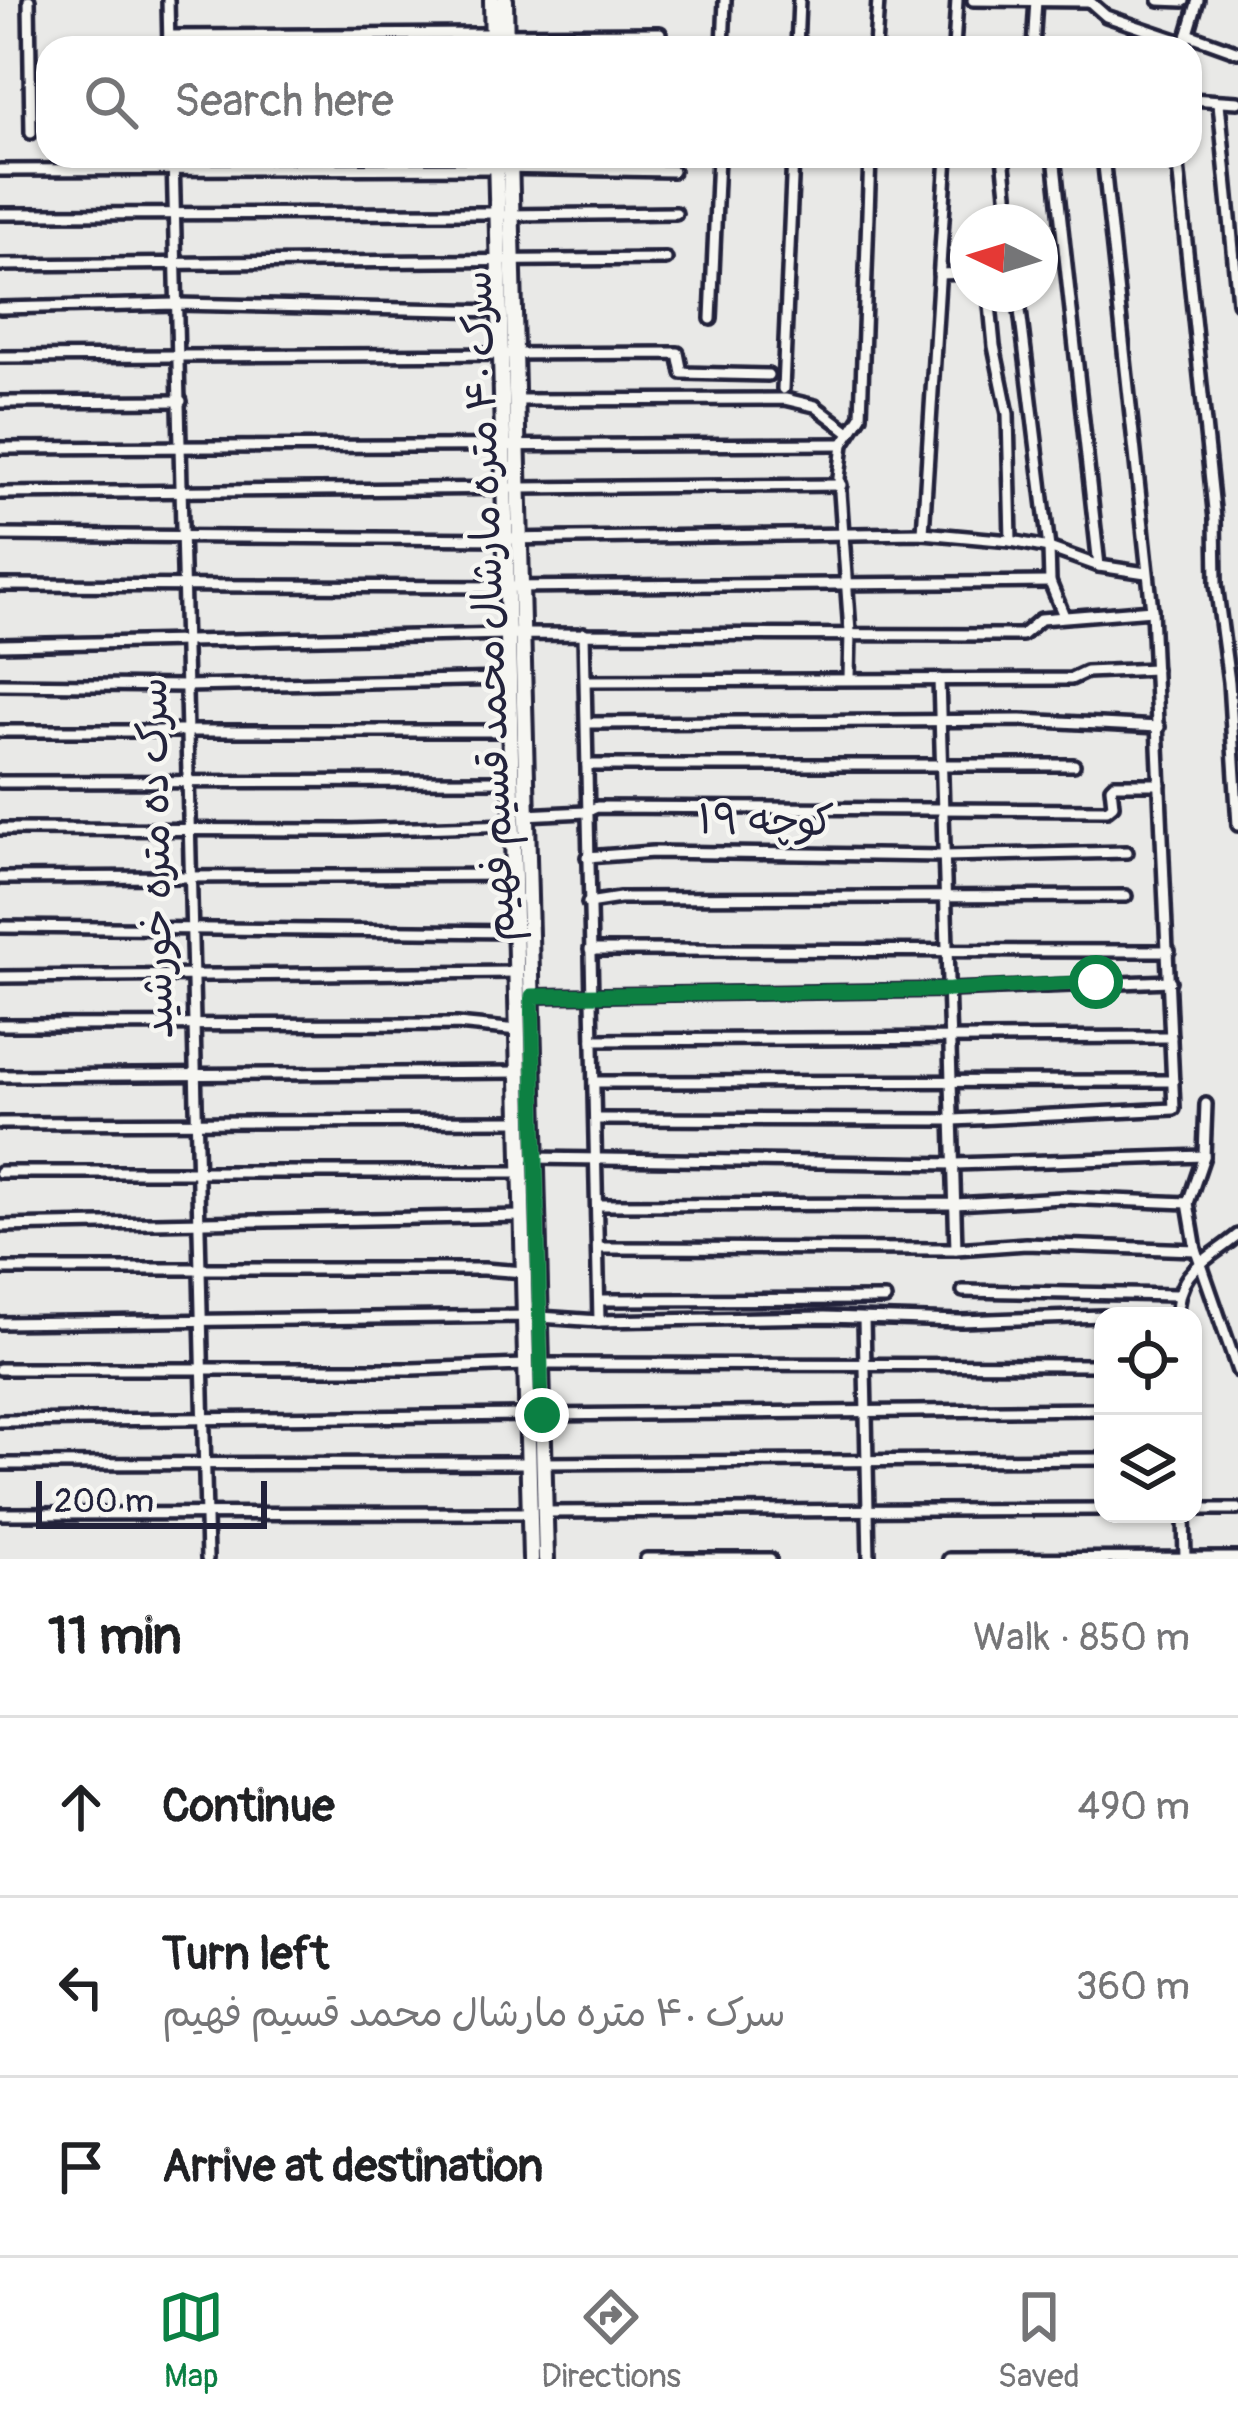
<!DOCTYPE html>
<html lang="en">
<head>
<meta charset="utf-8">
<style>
  body { margin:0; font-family:Pangolin,"Playpen Sans Arabic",sans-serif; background:#f6f6f6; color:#202124 }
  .controls { position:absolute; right:36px; bottom:36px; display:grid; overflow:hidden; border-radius:24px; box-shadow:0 3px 9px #0004 }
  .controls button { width:108px; height:108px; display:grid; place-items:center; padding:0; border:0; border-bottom:3px solid #e0e0e0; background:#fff; color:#202124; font:60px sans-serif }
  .compass { position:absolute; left:950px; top:204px; width:108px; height:108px; border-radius:50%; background:#fff; box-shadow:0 3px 9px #0004; rotate:274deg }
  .scale { position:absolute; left:36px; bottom:30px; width:231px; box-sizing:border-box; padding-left:12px; border:6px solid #22223b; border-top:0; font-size:33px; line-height:42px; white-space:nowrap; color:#22223b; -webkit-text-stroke:9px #f6f6f2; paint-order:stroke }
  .stop { position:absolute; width:36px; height:36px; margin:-27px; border:9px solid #0b8043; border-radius:50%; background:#fff }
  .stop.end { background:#0b8043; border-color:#fff; box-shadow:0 3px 12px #0008 }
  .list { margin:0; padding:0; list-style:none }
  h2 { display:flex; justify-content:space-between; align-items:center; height:156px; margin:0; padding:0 48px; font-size:51px }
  h2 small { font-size:39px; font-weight:400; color:#757577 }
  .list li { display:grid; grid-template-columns:78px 1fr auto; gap:36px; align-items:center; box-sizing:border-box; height:180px; padding:0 48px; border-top:3px solid #e0e0e0 }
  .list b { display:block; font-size:45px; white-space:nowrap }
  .list p { margin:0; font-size:39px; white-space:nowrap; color:#757577 }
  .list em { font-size:39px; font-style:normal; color:#757577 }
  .icon { flex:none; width:66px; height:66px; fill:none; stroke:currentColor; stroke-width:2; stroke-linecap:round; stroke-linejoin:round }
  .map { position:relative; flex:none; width:1238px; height:1559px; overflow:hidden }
  .search { position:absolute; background:#fff; box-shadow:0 3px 9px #0004; left:36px; right:36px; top:36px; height:132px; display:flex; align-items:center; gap:30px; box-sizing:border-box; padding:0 42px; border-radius:36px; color:#757577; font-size:45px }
  .sheet { height:696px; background:#fff }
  nav { display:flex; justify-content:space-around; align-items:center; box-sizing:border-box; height:168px; border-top:3px solid #e0e0e0; background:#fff; font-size:33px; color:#757577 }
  nav a { display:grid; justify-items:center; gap:6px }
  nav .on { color:#0b8043 }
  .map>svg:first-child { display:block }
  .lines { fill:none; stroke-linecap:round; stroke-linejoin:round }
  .street-casing { stroke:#22223b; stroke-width:18 }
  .secondary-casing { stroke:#22223b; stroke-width:22 }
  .street { stroke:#f6f6f2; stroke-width:9 }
  .secondary { stroke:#f6f6f2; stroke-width:14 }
  .route { stroke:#0b8043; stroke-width:15 }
  .labels { text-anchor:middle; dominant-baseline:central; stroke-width:9; stroke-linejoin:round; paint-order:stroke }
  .street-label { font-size:42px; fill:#22223b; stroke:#f6f6f2 }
</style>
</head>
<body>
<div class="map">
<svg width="1238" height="1559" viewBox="0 0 1238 1559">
  <rect width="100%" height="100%" fill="#e9e9e7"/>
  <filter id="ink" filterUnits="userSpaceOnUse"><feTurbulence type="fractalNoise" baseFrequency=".00833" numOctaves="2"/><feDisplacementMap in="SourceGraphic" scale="24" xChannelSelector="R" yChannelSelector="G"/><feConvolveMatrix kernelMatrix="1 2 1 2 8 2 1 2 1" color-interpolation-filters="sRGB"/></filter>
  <g filter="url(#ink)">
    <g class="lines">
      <g class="street-casing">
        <g id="street">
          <path d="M29 0 31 133"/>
          <path d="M168 0 169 48"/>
          <path d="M973 0 1089 1 1106 16 1186 43"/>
          <path d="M1159 0 1184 1"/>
          <path d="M1188 34 1238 52"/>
          <path d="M169 36 660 33"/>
          <path d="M1187 37 1198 0"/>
          <path d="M723 48 725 0"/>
          <path d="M797 48 799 0"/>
          <path d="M875 48 878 0"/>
          <path d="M954 48 957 0"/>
          <path d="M1033 48 1036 0"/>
          <path d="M1190 99 1238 102"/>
          <path d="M1219 103 1238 302"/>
          <path d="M173 156 207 1559"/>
          <path d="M1003 156 1010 222"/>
          <path d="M1054 156 1099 566"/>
          <path d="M1177 156 1215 519 1216 584 1229 682 1238 825"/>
          <path d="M0 170 496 168 673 171"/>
          <path d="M0 214 497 213"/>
          <path d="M507 215 676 213"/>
          <path d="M0 265 666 259"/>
          <path d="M939 274 968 273"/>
          <path d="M989 294 994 346 1008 414 1011 541"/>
          <path d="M1018 294 1049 548 1050 582 1064 616"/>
          <path d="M0 308 177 304 500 311"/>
          <path d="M711 319 718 156"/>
          <path d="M0 357 678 353 682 373 768 375"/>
          <path d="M783 389 793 156"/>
          <path d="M516 400 785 399 815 406 848 431"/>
          <path d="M0 402 181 401"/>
          <path d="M0 448 843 444"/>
          <path d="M0 493 841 485"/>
          <path d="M923 533 947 156"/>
          <path d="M0 535 505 539 923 533 1011 541 1049 548 1099 566 1146 573"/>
          <path d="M0 585 507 587 1050 582"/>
          <path d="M584 633 599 1321"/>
          <path d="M0 645 508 634 1022 635 1041 619 1152 610"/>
          <path d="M849 678 850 632 839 478 843 444 861 416 870 156"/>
          <path d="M939 679 956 1249"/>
          <path d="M587 681 1071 679 1086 672 1155 669"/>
          <path d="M0 684 186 686 509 679"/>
          <path d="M588 723 1021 720 1159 727"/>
          <path d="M0 731H510"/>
          <path d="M587 765H1074"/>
          <path d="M0 782 511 781"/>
          <path d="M524 815 586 812 597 807 1107 810 1113 805 1111 787 1114 784H1160"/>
          <path d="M0 829 349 830 513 825"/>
          <path d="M587 857 653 852 945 856 1127 852"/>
          <path d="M0 878 514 875"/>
          <path d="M588 903 620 898 1126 896"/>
          <path d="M0 927 515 932"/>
          <path d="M590 950 1169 951"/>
          <path d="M0 977 516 972"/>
          <path d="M532 996 950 990 1170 981"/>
          <path d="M0 1025 457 1024 518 1030"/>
          <path d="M593 1040 1171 1037"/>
          <path d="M0 1076 519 1072"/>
          <path d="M594 1082 1173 1081"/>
          <path d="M1206 1104 1204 1156 1188 1203 1196 1250 1238 1371"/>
          <path d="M595 1119 954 1120 1174 1109 1152 610 1103 156"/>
          <path d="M0 1123 520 1121"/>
          <path d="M532 1158 956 1164 1204 1156"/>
          <path d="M0 1172H521"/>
          <path d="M599 1205 955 1204 1063 1198 1188 1203"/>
          <path d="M0 1226 522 1216"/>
          <path d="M600 1248 956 1249 1026 1244 1196 1250"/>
          <path d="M0 1269H484L524 1272"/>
          <path d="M963 1291 1177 1295"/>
          <path d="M600 1300 885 1299"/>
          <path d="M1177 1316C1177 1269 1206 1262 1238 1235"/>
          <path d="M864 1319 869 1559"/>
          <path d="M0 1323 525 1316 599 1321 825 1317 961 1321 1103 1316"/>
          <path d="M541 1364 1103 1365"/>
          <path d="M0 1369H413L526 1365"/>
          <path d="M542 1415 1103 1409"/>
          <path d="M0 1421 528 1415"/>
          <path d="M543 1463 1103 1459"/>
          <path d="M1 1464 529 1463"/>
          <path d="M1193 1509H1238"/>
          <path d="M544 1512 1103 1509"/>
          <path d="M1 1514 530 1513"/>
          <path d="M1184 1514 1185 1559"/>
          <path d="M646 1559H770"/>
          <path d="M949 1559 1238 1558"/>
        </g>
      </g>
      <g class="secondary-casing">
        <g id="secondary">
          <path d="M492 0 493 48"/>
          <path d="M505 0 506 48"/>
          <path d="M496 156 531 1559"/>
          <path d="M510 156 546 1559"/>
        </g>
      </g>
      <use href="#street" class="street"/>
      <use href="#secondary" class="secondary"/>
    </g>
  </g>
  <g class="lines" filter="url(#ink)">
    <path class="route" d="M542 1415 532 996 950 990 1096 982"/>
  </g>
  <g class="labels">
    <g class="street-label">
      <text transform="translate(489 606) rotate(-92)">سرک ۴۰ متره مارشال محمد قسیم فهیم</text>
      <text transform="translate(766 821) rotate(1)">کوچه ۱۹</text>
      <text transform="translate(156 858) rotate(-91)">سرک ده متره خورشید</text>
    </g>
  </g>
</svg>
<div class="controls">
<button><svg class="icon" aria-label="locate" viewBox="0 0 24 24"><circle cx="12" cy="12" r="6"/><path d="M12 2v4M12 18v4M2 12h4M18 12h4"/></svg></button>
<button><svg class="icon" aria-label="layers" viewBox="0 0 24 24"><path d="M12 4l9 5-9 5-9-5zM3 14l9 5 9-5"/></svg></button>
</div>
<svg class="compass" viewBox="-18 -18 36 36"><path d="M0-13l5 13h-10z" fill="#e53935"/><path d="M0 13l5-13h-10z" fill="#757577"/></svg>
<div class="scale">200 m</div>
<div class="stop" style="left:1096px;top:982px"></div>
<div class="stop end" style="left:542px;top:1415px"></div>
<div class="search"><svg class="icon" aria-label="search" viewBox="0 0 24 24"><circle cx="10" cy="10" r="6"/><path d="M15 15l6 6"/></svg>Search here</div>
</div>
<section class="sheet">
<h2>11 min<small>Walk · 850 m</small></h2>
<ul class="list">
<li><svg class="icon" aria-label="ahead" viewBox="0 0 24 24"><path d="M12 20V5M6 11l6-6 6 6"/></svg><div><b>Continue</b></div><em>490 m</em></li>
<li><svg class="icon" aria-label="left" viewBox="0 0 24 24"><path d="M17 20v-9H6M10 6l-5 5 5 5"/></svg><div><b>Turn left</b><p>سرک ۴۰ متره مارشال محمد قسیم فهیم</p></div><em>360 m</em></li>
<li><svg class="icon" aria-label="arrive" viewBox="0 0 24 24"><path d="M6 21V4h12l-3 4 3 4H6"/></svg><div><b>Arrive at destination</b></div></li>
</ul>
</section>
<nav>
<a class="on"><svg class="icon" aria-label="map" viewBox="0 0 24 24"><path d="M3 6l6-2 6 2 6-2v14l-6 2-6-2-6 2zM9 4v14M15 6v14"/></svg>Map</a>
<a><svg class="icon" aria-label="directions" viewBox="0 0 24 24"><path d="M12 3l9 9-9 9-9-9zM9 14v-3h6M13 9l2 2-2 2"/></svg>Directions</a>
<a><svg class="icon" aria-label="saved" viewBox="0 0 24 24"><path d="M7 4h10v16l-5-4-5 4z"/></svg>Saved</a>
</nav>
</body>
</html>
